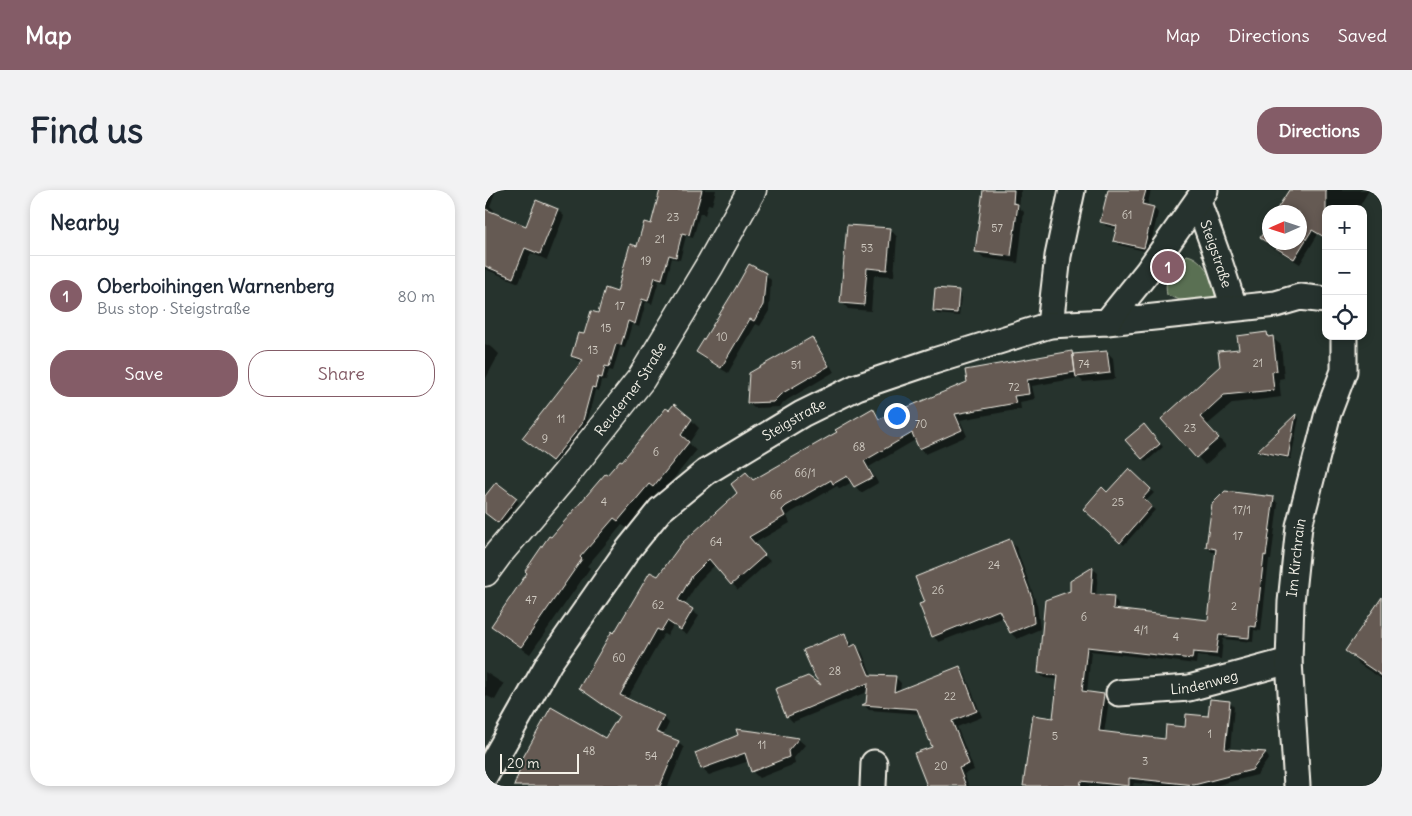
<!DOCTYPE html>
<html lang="en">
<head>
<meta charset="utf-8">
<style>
  body { margin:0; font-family:Delius,sans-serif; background:#f2f2f3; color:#1f2937 }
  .controls { position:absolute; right:15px; top:15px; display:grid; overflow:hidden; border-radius:10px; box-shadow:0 2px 8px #0003 }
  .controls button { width:45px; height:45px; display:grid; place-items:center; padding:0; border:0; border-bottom:1px solid #e0e1e3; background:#fff; color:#1f2937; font:25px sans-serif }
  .compass { position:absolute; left:777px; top:15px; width:45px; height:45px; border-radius:50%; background:#fff; box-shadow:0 2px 8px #0003; rotate:267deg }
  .scale { position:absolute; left:15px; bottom:12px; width:79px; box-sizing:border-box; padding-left:5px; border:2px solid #f4f1e8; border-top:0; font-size:14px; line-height:18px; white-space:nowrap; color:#f4f1e8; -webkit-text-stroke:4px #26332d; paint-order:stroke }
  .you { position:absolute; left:411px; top:225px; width:18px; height:18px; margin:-12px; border:4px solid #fff; border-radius:50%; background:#1a73e8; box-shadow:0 0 0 8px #1a73e833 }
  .badge { display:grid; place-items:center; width:32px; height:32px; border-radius:50%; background:#845c67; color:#fff; font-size:16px; font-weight:700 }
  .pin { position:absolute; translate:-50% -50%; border:2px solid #fff; box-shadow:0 1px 5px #0006 }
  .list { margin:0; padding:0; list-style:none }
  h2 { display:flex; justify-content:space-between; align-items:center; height:65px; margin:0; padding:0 20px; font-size:21px }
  h2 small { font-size:16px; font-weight:400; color:#747a83 }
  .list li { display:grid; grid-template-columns:32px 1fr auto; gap:15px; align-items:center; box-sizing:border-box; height:80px; padding:0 20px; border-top:1px solid #e0e1e3 }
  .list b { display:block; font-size:19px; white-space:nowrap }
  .list p { margin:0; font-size:16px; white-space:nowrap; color:#747a83 }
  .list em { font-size:16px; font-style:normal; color:#747a83 }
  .actions { display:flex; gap:10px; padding:15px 20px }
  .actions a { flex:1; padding:11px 0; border:1px solid #845c67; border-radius:20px; text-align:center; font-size:18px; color:#845c67 }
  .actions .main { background:#845c67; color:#fff }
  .icon { flex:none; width:28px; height:28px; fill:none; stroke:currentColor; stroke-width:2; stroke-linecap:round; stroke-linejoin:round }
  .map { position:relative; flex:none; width:897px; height:596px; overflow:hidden; border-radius:20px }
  header { display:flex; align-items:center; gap:30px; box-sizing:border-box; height:70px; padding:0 25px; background:#845c67; color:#fff }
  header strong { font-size:24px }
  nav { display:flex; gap:28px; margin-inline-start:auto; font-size:18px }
  .intro { display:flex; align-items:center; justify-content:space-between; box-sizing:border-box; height:120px; padding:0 30px }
  h1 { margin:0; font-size:35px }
  .button { padding:12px 22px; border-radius:20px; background:#845c67; color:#fff; font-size:18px; font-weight:700 }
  main { display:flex; gap:30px; padding:0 30px }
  aside { flex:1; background:#fff; border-radius:20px; box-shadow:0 2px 8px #0003 }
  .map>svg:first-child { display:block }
  .green { fill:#5a6f52; stroke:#a7b09d }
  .shadow { fill:#0007 }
  .building { fill:#655a52; stroke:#f4f1e8 }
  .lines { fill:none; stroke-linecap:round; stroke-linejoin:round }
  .minor-casing { stroke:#f4f1e8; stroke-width:29 }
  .tertiary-casing { stroke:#f4f1e8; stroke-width:31 }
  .minor { stroke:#26332d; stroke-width:25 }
  .tertiary { stroke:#26332d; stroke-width:28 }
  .labels { text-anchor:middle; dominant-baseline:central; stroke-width:4.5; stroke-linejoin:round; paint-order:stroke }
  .number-label { font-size:11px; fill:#d0cbc2 }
  .street-label { font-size:14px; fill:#f4f1e8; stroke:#26332d }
</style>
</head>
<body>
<header>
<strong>Map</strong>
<nav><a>Map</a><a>Directions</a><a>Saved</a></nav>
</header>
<div class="intro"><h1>Find us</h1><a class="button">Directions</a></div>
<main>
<aside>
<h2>Nearby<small></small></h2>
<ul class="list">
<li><span class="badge">1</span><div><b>Oberboihingen Warnenberg</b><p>Bus stop · Steigstraße</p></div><em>80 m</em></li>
</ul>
<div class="actions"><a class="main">Save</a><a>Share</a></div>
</aside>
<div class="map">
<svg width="897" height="596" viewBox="0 0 897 596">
  <rect width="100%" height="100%" fill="#26332d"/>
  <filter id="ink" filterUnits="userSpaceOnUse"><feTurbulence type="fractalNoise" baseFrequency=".02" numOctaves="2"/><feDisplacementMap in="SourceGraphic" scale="10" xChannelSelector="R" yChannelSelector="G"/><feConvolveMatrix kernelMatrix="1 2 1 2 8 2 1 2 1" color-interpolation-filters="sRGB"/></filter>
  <g filter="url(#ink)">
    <path class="green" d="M702 65C719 68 730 92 730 108L695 110 682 105C678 85 689 78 702 65Z"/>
    <g class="shadow">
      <path d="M0 0H11L5 16 9 20 7 23 41 37 52 12 73 20 79 26 62 70 46 63 34 93 0 79Z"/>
      <path d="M202 0H231L227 15 223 14 220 25 215 23 208 48 201 46 195 70 187 68 181 92 174 90 167 114 161 112 154 137 147 134 140 158 135 157 128 181 124 180 121 191 116 190 114 201 110 200 101 238 72 274 42 252 98 172 91 170 87 166 114 124 133 103 153 57 166 35Z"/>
      <path d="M499 0H536L534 17 539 22 533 73 499 68 492 61Z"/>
      <path d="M625 0H666L662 17 669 18 673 23 664 62 634 55 630 50 632 39 621 36 617 32Z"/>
      <path d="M821 0H884L873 19H841V49L833 44 815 74 782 54 776 48 784 34V52H814V22H792L804 3Z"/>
      <path d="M406 40 412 47 409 86 389 85 386 121 363 119 357 112Z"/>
      <path d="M280 84 286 90 284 121 275 136 271 134 243 183 218 168 212 162Z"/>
      <path d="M473 102 476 105 474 126 452 124 449 120Z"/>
      <path d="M782 144 796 155 799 188 794 189 796 207 748 213 722 235 741 256 720 275 678 229Z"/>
      <path d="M326 148 332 154 349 182 302 210 294 217 269 218 263 213 265 184Z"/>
      <path d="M0 154 8 158 14 164 0 190Z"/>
      <path d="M622 162 628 168 630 189 598 192 594 188 547 196 550 209 535 212 536 219 475 230 482 246 441 264 435 258 432 249 384 277 393 293 376 303 367 292 355 299 352 296 307 322 302 326 305 333 268 354 285 371 253 400 230 375 213 392 199 415 214 426 202 445 188 436 182 446 179 444 142 509 178 527 184 533 178 546 193 552 199 558 183 596H31L121 550 135 527 96 498 130 444 173 388 268 291 353 242 388 220 396 229 587 163 590 165Z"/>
      <path d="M811 226 814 228 806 269 777 264 774 261Z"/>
      <path d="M206 230 214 238 204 253 211 261 176 304 173 301 142 338 137 335 102 376 105 378 45 464 15 444 7 436 66 349 122 287 137 273Z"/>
      <path d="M662 239 678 257 661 272 642 251Z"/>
      <path d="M644 280 669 303 660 312 670 320 639 355 599 319 622 304Z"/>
      <path d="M11 294 34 312 17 335 0 323V308Z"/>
      <path d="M789 309 793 314 786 370H784L776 441 769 440 768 452 738 449 736 469 712 466 711 474 606 461 602 503 619 505 624 510 619 543 681 550 701 538 724 528 745 513 749 517 745 560 780 563 784 568 772 585 729 596H680L649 593 648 596H540L569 529 574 490 559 488 554 483 586 402V392L608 379 613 383 611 406 628 408 633 413V421L724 431 732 362H727L722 357Z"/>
      <path d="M524 350 531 357 552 415 555 439 532 449 526 443 519 427 454 452 448 446Z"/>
      <path d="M897 409V489L874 474 862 461Z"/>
      <path d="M359 444 365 450 368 457 371 456 377 462 387 486 410 487 416 493 415 501 474 478 480 484 497 527 472 537 489 580 479 584 484 596H443L449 557 436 524 384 520 379 515 383 514 384 501 308 532 303 527 292 500 341 499Z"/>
      <path d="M0 482 19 494 10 510 0 505Z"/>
      <path d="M253 540 313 549 320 555 309 568 310 574 274 588 267 581 264 571 224 585 217 579 211 564 255 545Z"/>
    </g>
    <g class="building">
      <path d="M175 0H217L204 45 197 43 191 67 184 65 177 89 170 87 163 111 157 109 150 134 143 131 136 155 131 154 124 177 120 176 117 188 113 187 110 198 107 197 97 234 67 271 37 248 98 170 86 166 93 143 99 144 106 121 113 123 120 98 132 102 145 54 152 56 159 32 166 34Z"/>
      <path d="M498 0H529L528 13 533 14 526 66 490 62Z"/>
      <path d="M623 0H661L657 14 669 17 659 58 628 51 632 36 615 32Z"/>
      <path d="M804 0H841V48L827 40 809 69 775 48 784 32V52H814V22H790Z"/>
      <path d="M51 10 73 19 55 64 40 58 28 88 0 76V19L41 36Z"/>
      <path d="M362 35 406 38 402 80 382 78 379 115 355 113Z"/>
      <path d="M264 74 281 83 278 115 269 131 265 129 236 178 211 162 250 99Z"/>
      <path d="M450 98 474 100 472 123 448 121Z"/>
      <path d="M782 142 783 147 788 146 792 181 787 182 789 200 739 205 715 227 734 248 711 268 676 229 735 176 733 161 754 159 752 146Z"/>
      <path d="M327 147 344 176 296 204 288 212 262 213 264 183Z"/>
      <path d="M587 161 590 182 588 164 622 161 625 183 591 187 590 182 542 190 544 204 529 206 531 213 470 224 477 240 434 259 427 243 379 271 388 287 369 297 362 286 348 294 346 290 301 316 297 320 300 326 264 347 280 365 246 395 224 369 207 386 193 410 208 419 196 440 182 431 176 441 172 439 135 505 179 526 171 542 194 551 175 596H29L37 574 35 573 66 517 120 548 134 526 94 498 127 441 129 443 165 382 173 386 197 353 252 303 246 294 261 282 268 290 352 242 350 240 388 218 394 229 482 192 480 180Z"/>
      <path d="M189 214 207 229 196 245 204 252 168 297 164 294 133 331 129 328 95 367 97 369 36 457 6 436 42 383 40 381 64 346 66 347 120 284 122 285 135 270 137 271 181 218 184 220Z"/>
      <path d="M811 224 803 267 772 261Z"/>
      <path d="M659 234 675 254 657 269 640 250Z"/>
      <path d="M644 278 666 299 658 308 667 316 635 353 598 319 617 297 622 302Z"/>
      <path d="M11 292 32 308 13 333 0 323V306Z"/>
      <path d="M740 301 789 307 781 366 779 365 771 437 765 436 764 448 734 445 731 464 708 462 707 469 602 457 597 501 619 504 614 541 680 549 681 535 700 537 701 524 723 526 725 509 745 511 740 559 781 562 767 580 709 595 644 588V596L596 591 595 596H538L548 525 568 528 573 486 553 483 560 410 585 401V391L608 377 606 404 629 406 628 419 723 430 731 359 721 357 727 314Z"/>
      <path d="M525 349 547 408 549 433 525 443 514 420 447 447 434 414 440 412 430 387Z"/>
      <path d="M897 407V486L860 461Z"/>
      <path d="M360 443 365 457 371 454 384 485 411 486 409 502 475 476 492 521 467 531 484 574 474 578 481 596H442L429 563 447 557 432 519 377 515 381 513 383 493 301 527 290 499 323 486 336 495 330 487 318 460Z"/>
      <path d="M251 539 268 541 314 548 303 561 304 567 266 582 260 563 216 579 210 563 253 545Z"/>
    </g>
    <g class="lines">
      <g class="minor-casing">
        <g id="minor">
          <path id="s1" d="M713 12 732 65 749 117"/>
          <path d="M622 132 791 114 815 107 841 110"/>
          <path d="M565 135 573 66 587 0"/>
          <path id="s2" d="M634 503 704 498 804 471"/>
          <path id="s3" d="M0 586 64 473 142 361 175 320 221 282 317 224 372 197 449 171 565 135 622 132 663 81 720 0"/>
          <path d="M388 596 389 573"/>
          <path id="s4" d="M812 596 804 471 806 412 814 336 843 223 859 181V146"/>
        </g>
      </g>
      <g class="tertiary-casing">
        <g id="tertiary">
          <path id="s5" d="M0 382 14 363 81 284 156 189 225 75 267 0"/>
        </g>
      </g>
      <use href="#minor" class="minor"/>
      <use href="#tertiary" class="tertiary"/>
    </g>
  </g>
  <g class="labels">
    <g class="number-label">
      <text x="642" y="25">61</text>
      <text x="188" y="27">23</text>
      <text x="512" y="38">57</text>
      <text x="175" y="49">21</text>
      <text x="382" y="58">53</text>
      <text x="161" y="71">19</text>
      <text x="135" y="116">17</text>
      <text x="121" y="138">15</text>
      <text x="237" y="147">10</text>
      <text x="108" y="160">13</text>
      <text x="773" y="173">21</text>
      <text x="599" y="174">74</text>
      <text x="311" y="175">51</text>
      <text x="529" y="197">72</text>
      <text x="76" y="229">11</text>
      <text x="436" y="234">70</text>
      <text x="705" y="238">23</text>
      <text x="60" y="249">9</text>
      <text x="374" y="257">68</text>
      <text x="171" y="262">6</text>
      <text x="320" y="283">66/1</text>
      <text x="291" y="305">66</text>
      <text x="119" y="312">4</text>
      <text x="633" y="312">25</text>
      <text x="757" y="320">17/1</text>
      <text x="753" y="346">17</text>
      <text x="231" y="352">64</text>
      <text x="509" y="375">24</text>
      <text x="453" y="400">26</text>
      <text x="46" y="410">47</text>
      <text x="173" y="415">62</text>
      <text x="749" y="416">2</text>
      <text x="599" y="427">6</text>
      <text x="656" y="440">4/1</text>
      <text x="691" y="447">4</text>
      <text x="134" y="468">60</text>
      <text x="350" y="481">28</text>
      <text x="465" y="506">22</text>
      <text x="725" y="544">1</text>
      <text x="570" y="546">5</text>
      <text x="277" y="555">11</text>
      <text x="104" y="561">48</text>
      <text x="166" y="566">54</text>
      <text x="660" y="571">3</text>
      <text x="456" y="576">20</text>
    </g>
    <g class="street-label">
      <text stroke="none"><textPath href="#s1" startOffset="55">Steigstraße</textPath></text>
      <text stroke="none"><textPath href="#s5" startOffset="234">Reuderner Straße</textPath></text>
      <text stroke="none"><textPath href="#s3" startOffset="481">Steigstraße</textPath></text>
      <text stroke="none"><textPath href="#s4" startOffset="229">Im Kirchrain</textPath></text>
      <text stroke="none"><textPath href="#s2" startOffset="86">Lindenweg</textPath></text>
    </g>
  </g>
</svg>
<div class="controls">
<button>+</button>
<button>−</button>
<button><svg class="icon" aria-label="locate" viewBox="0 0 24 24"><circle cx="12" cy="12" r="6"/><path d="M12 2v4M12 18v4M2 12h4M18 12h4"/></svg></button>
</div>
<svg class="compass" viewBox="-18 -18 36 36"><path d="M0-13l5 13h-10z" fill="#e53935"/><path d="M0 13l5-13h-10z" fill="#747a83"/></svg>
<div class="scale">20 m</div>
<div class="you"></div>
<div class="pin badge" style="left:683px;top:77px">1</div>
</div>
</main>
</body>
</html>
